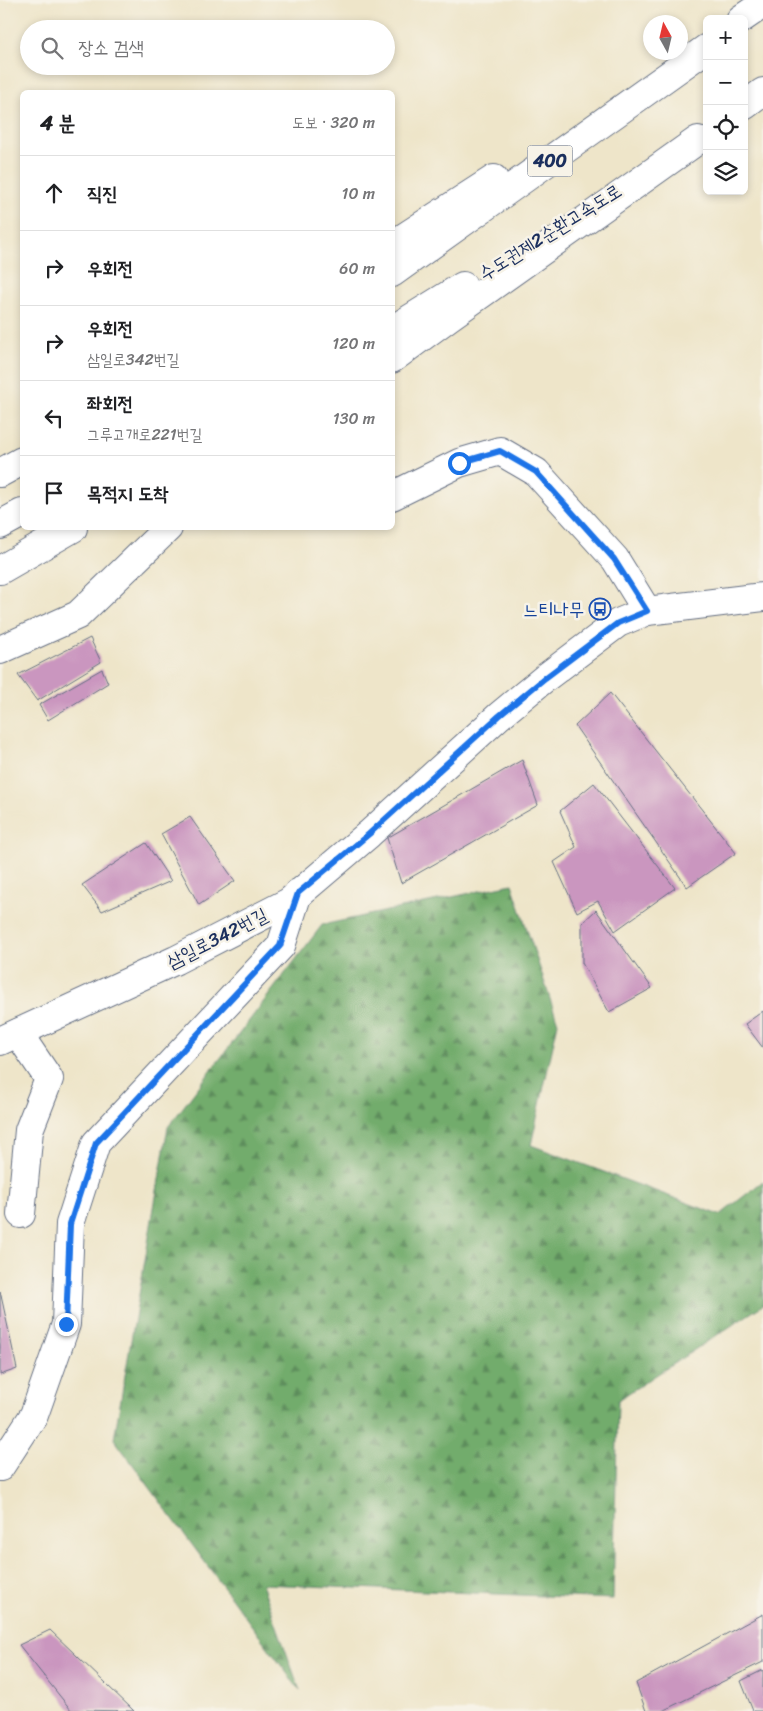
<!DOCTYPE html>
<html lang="ko">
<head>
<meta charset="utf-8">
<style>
  body { margin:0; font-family:Sriracha,"Poor Story",sans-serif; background:#f2f2f2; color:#202124 }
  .controls { position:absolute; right:15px; top:15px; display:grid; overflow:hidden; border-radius:8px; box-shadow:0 2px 8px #0003 }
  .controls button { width:45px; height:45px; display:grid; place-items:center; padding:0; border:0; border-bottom:1px solid #e0e0e0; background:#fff; color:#202124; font:25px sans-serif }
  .compass { position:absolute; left:643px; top:15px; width:45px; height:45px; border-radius:50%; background:#fff; box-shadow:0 2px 8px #0003; rotate:352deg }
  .stop { position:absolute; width:15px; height:15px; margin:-11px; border:4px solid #1a73e8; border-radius:50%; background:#fff }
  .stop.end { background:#1a73e8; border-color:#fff; box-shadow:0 1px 5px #0008 }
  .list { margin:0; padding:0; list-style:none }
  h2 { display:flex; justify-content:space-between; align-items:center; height:65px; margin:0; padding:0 20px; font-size:21px }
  h2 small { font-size:16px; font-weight:400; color:#757577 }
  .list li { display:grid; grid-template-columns:32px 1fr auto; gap:15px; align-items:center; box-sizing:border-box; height:75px; padding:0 20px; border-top:1px solid #e0e0e0 }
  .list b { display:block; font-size:19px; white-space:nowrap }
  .list p { margin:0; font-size:16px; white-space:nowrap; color:#757577 }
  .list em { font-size:16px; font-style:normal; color:#757577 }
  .icon { flex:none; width:28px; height:28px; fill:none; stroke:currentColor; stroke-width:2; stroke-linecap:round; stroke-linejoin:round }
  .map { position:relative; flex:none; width:763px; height:1711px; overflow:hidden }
  .search { position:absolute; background:#fff; box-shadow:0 2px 8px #0003; left:20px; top:20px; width:375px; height:55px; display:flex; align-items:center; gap:12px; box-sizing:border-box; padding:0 18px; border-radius:28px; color:#757577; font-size:19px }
  .panel { position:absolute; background:#fff; box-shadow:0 2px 8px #0003; left:20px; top:90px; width:375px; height:440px; border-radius:8px }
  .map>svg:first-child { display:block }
  .forest { fill:url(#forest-firs); stroke:#466e65 }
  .building { fill:#ca96bf }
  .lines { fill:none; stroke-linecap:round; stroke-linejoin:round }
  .minor-casing { stroke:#656f83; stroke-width:30 }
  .highway-casing { stroke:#656f83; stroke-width:30 }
  .minor { stroke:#fff; stroke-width:28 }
  .highway { stroke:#fff; stroke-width:28 }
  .route { stroke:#1a73e8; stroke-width:6 }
  .labels { text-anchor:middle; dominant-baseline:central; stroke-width:5; stroke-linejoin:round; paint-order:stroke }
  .shield { fill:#f7f3e8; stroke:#5d6a87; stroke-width:1 }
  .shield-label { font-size:18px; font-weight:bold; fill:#1b2f5e }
  .street-label { font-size:19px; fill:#1b2f5e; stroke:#f7f3e8 }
  .transit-label { font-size:19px; fill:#164399; stroke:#f7f3e8; text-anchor:end }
</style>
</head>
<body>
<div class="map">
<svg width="763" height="1711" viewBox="0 0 763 1711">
  <defs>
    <pattern id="forest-firs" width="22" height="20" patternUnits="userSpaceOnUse" patternTransform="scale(1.25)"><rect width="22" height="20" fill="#72ac6c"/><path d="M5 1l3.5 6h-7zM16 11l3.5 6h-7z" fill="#5d8c5c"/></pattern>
  </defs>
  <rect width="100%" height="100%" fill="#f7f3e8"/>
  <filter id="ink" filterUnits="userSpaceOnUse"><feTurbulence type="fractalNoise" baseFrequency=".02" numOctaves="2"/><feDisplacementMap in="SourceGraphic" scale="10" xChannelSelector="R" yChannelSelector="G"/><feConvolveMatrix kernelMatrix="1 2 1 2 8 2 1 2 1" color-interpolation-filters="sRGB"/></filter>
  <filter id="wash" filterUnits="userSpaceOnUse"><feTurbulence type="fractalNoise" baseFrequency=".0096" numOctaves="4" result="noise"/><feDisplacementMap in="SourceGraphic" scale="20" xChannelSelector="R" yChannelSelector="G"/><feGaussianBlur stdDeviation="1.12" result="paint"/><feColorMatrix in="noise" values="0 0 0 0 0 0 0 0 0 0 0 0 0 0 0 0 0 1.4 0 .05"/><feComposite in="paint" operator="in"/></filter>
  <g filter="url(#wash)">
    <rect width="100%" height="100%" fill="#eee5c9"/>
    <path class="forest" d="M512 884 558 1023 531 1145 720 1215 763 1181V1305L618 1400 613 1599 262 1584 300 1691 114 1439 168 1127 322 925Z"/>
    <g id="blocks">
      <g class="building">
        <path d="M90 638 101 662 37 701 18 675Z"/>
        <path d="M102 669 108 683 48 720 39 705Z"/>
        <path d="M610 693 736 853 687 887 575 726Z"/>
        <path d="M522 760 538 805 401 883 387 838Z"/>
        <path d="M594 783 675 888 615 931 598 901 577 912 554 862 576 847 560 811Z"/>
        <path d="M190 817 235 881 199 905 161 834Z"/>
        <path d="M146 843 171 881 102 911 82 885Z"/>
        <path d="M596 910 652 988 609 1012 582 963V923Z"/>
        <path d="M763 1011V1048L745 1024Z"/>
        <path d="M0 1291 17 1369 0 1375Z"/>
        <path d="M763 1614V1662L662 1711H646L636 1683Z"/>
        <path d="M50 1630 134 1711 71 1710 19 1645Z"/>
        <path d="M763 1670V1711H753L741 1681Z"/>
      </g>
    </g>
  </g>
  <g filter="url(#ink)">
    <use href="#blocks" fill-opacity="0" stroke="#656f83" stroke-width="1"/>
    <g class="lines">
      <g class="minor-casing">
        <g id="minor">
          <path d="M0 473 22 461"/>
          <path d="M392 496 459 463 500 451 536 472 615 559 647 611"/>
          <path d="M0 650 78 615 168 528"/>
          <path d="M18 1033 49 1079 29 1130 21 1214"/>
          <path d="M0 1041 176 960 289 902 369 834 499 716 545 678 618 623 647 611 763 597"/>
          <path d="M0 1467 34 1415 66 1324 70 1224 96 1143 281 946 298 893"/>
        </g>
      </g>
      <g class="highway-casing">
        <g id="highway">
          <path d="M741 19 763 4"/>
          <path d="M744 106 763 92"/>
          <path d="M392 245 494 179"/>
          <path d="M392 273 707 48"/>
          <path d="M392 330 463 286"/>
          <path d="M392 359 449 317 698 140"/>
          <path d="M0 525 22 513"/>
          <path d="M0 570 73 528"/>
        </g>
      </g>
      <use href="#minor" class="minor"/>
      <use href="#highway" class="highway"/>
    </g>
  </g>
  <g class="lines" filter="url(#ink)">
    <path class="route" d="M66 1324 70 1224 96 1143 280 946 298 893 369 834 499 716 545 678 618 623 647 611 614 559 536 472 500 451 459 463"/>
  </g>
  <defs>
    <g id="bus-ring" transform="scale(1.125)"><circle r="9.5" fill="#f7f3e8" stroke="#1a4fb4" stroke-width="1.5"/><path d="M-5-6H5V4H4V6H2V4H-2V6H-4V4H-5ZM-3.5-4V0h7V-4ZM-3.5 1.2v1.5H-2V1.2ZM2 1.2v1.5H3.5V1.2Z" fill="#1a4fb4"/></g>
  </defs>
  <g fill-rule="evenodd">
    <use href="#bus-ring" x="600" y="609"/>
  </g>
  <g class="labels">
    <rect class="shield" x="527.5" y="145.5" width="45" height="31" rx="4"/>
    <g class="shield-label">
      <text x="550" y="161">400</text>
    </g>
    <g class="street-label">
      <text transform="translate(550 232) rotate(-32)">수도권제2순환고속도로</text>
      <text transform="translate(217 938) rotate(-27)">삼일로342번길</text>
    </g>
    <g class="transit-label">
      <text x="584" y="609">느티나무</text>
    </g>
  </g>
</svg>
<div class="controls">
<button>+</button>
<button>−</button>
<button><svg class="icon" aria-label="locate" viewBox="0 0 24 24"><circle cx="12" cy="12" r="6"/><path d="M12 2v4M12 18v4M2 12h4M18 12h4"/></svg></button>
<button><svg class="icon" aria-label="layers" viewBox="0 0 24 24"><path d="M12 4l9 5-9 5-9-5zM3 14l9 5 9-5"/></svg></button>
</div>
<svg class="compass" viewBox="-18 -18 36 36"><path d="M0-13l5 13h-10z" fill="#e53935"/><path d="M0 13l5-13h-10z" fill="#757577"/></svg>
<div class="stop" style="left:459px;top:463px"></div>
<div class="stop end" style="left:66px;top:1324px"></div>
<div class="search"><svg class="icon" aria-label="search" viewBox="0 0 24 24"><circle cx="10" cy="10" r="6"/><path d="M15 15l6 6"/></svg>장소 검색</div>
<section class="panel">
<h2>4 분<small>도보 · 320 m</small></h2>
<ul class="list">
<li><svg class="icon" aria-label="ahead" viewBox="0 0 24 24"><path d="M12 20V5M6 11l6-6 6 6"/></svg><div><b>직진</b></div><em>10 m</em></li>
<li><svg class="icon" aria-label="right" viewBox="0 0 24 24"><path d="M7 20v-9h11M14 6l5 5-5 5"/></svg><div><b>우회전</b></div><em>60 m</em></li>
<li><svg class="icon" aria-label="right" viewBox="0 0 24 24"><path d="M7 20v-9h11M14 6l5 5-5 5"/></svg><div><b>우회전</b><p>삼일로342번길</p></div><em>120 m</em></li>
<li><svg class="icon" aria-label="left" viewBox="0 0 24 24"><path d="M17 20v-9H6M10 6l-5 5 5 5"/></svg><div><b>좌회전</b><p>그루고개로221번길</p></div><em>130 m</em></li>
<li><svg class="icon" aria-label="arrive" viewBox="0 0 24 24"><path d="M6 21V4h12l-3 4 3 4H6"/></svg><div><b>목적지 도착</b></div></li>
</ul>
</section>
</div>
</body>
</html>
